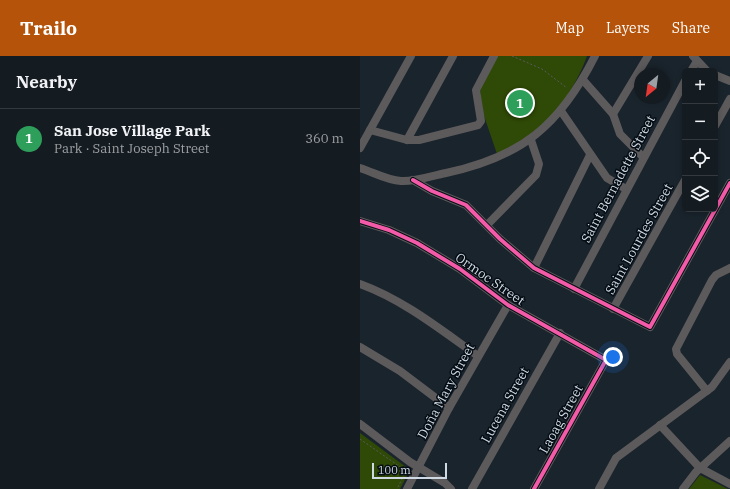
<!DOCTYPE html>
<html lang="en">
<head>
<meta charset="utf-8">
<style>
  body { margin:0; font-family:"IBM Plex Serif",serif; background:#21282e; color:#f1f3f6 }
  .controls { position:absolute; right:12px; top:12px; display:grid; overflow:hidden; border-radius:6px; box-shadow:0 2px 6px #0003 }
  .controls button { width:36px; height:36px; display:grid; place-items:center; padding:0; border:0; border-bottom:1px solid #33393f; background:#141b21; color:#f1f3f6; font:20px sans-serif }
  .compass { position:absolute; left:274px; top:12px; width:36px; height:36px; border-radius:50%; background:#141b21; box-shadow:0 2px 6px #0003; rotate:209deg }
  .scale { position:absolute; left:12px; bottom:10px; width:75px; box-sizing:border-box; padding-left:4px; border:2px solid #ced9e3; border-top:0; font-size:11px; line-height:14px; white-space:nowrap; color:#ced9e3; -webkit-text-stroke:3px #060d14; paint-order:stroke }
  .you { position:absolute; left:253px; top:301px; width:14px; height:14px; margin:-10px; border:3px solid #fff; border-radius:50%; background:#1a73e8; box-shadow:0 0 0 6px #1a73e833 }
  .badge { display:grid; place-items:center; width:26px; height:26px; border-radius:50%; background:#b45309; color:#fff; font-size:13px; font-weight:700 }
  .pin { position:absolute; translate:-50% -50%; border:2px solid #fff; box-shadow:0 1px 4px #0006 }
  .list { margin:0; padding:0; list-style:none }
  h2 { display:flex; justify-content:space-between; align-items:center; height:52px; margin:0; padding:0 16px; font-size:17px }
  h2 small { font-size:13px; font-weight:400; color:#9da1a5 }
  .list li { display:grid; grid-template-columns:26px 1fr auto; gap:12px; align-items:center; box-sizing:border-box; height:60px; padding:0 16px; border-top:1px solid #33393f }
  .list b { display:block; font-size:15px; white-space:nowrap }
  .list p { margin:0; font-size:13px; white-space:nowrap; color:#9da1a5 }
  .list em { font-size:13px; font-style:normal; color:#9da1a5 }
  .icon { flex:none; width:22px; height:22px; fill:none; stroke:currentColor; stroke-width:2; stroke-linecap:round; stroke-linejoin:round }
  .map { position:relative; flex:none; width:370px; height:433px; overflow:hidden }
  header { display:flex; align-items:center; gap:24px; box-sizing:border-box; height:56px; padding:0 20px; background:#b45309; color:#fff }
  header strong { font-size:19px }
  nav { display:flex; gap:22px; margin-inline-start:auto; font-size:14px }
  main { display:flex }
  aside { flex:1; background:#141b21 }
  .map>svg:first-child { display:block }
  .green { fill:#2f4906 }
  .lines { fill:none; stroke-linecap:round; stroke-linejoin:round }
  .path { stroke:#585a5e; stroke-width:1; stroke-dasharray:2 2; stroke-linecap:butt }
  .minor { stroke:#5d5a5c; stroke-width:8 }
  .cycleway-casing { stroke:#060d14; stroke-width:6 }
  .cycleway { stroke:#f35aa7; stroke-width:4 }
  .labels { text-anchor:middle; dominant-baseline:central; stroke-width:3; stroke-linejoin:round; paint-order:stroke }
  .street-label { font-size:13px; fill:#ced9e3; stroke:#060d14 }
</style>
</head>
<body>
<header>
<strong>Trailo</strong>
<nav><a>Map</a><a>Layers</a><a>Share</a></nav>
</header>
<main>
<aside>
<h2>Nearby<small></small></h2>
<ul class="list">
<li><span class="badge" style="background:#2e9e5b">1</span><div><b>San Jose Village Park</b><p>Park · Saint Joseph Street</p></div><em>360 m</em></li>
</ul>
</aside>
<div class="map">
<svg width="370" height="433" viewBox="0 0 370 433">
  <rect width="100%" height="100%" fill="#1a242c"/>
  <g class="green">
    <path d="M137 0H227C217 28 197 60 172 78 162 86 149 91 137 98L122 54 120 33Z"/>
    <path d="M0 377 50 414 40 433H0Z"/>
    <path d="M340 419 368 433H329Z"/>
  </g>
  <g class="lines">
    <g class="path">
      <path d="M152 0 182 13 207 32"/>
      <path d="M0 383 46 415 37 433"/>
    </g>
    <g class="minor">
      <path d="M333 0 347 15"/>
      <path d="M331 15 337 5"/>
      <path d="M355 19 370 25"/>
      <path d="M223 24 253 58 260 78 283 101"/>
      <path d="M201 55 247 122 266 133"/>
      <path d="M253 58 288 0"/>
      <path d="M355 70 370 43"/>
      <path d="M10 74 47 84H59L118 69 121 65 116 34 134 0"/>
      <path d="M47 84 93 0"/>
      <path d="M0 92 51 0"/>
      <path d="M0 112C13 116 26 124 41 125 55 126 71 120 86 117 162 101 200 69 235 0"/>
      <path d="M53 124 72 135 106 149 140 183 174 212 290 271 370 127"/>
      <path d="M0 165 29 174 57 187 100 213 148 249 246 304 174 433"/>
      <path d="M127 169 176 119 179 108 171 84"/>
      <path d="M174 212 230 99"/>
      <path d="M0 228C44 244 81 274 118 300"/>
      <path d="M214 233 325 25"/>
      <path d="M253 253 325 124"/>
      <path d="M0 291 40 315 89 352"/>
      <path d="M347 335 317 298 316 293 352 224 356 219 370 212"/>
      <path d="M0 368 50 406 85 427 91 433"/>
      <path d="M300 369 340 412 370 428"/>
      <path d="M47 433 89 352 148 249"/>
      <path d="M112 433 200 277"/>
      <path d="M239 433 256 402 352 331 370 306"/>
      <path d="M323 433 336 416 370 385"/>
    </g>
    <g class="cycleway-casing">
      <g id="cycleway">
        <path d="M53 124 72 135 106 149 140 183 174 212 290 271 370 127"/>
        <path d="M0 165 29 174 57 187 100 213 148 249 246 304 174 433"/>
      </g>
    </g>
    <use href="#cycleway" class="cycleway"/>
  </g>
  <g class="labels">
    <g class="street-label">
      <text transform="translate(258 123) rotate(-62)">Saint Bernadette Street</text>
      <text transform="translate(279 183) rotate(-61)">Saint Lourdes Street</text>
      <text transform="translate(130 223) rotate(35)">Ormoc Street</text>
      <text transform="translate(86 335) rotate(-62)">Doña Mary Street</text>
      <text transform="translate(145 349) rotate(-61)">Lucena Street</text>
      <text transform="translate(201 363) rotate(-61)">Laoag Street</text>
    </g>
  </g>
</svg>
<div class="controls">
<button>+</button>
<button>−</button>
<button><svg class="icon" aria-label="locate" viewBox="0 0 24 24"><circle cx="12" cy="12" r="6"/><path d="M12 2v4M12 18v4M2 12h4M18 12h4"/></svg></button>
<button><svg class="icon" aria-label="layers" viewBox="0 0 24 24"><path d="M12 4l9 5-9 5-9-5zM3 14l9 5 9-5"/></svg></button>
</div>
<svg class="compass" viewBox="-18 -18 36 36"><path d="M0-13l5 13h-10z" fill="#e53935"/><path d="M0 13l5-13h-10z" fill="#9da1a5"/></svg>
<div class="scale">100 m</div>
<div class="you"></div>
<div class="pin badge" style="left:160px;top:47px;background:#2e9e5b">1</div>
</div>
</main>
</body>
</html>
